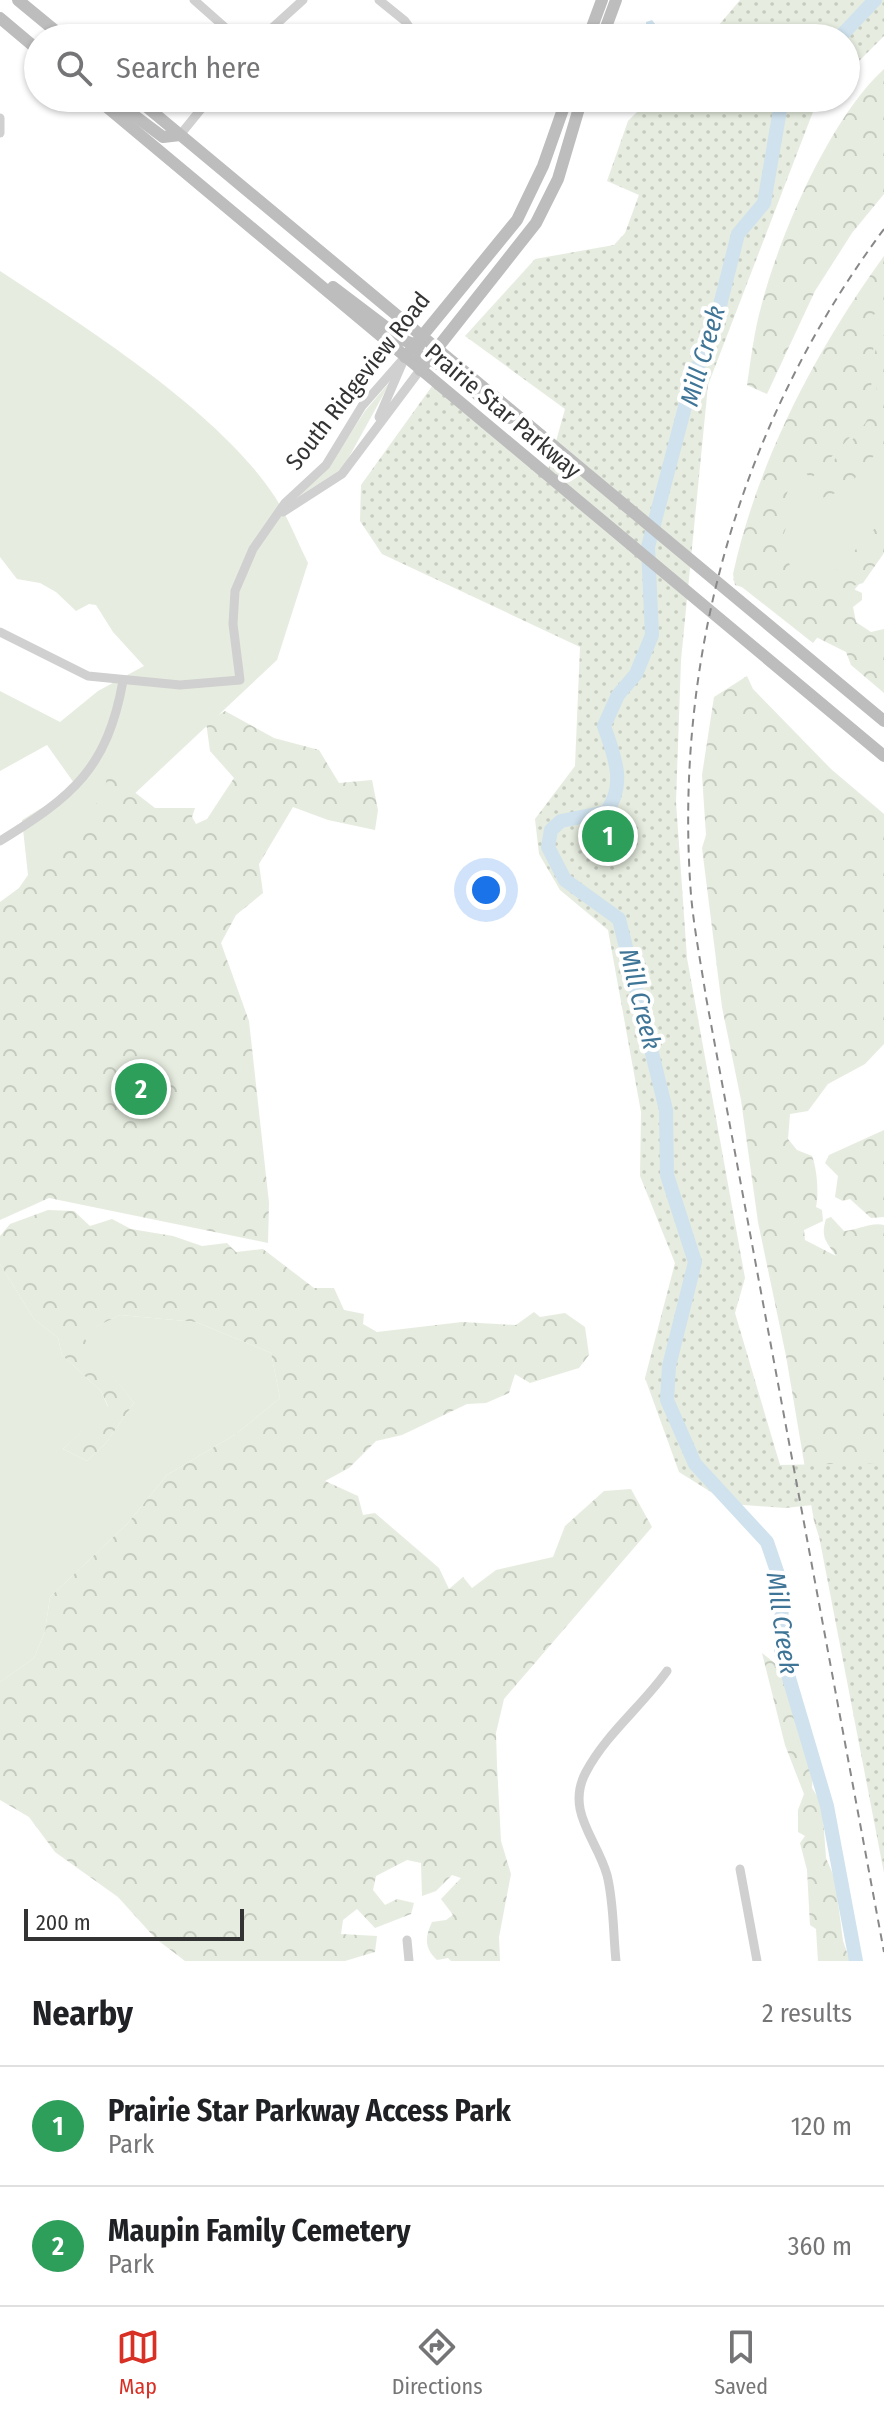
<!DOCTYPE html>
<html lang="en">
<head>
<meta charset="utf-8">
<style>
  body { margin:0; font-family:"Fira Sans Condensed",sans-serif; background:#f6f6f6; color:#202124 }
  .scale { position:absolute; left:24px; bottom:20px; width:220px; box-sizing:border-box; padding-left:8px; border:4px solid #333; border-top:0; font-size:22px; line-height:28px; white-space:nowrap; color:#333; -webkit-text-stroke:6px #fff; paint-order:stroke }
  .you { position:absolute; left:486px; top:890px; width:28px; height:28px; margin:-20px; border:6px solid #fff; border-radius:50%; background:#1a73e8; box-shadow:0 0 0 12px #1a73e833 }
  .badge { display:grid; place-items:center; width:52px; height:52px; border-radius:50%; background:#d93025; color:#fff; font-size:26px; font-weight:700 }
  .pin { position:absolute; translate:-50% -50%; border:4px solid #fff; box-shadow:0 2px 8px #0006 }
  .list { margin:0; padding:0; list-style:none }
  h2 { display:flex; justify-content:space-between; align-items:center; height:104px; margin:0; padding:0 32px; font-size:34px }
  h2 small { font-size:26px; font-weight:400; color:#757577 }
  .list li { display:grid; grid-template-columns:52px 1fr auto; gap:24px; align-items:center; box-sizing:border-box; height:120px; padding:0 32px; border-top:2px solid #e0e0e0 }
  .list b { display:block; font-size:30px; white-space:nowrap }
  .list p { margin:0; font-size:26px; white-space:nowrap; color:#757577 }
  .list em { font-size:26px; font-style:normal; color:#757577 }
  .icon { flex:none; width:44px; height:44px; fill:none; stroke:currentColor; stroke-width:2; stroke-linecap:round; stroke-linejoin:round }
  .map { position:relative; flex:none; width:884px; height:1961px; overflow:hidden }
  .search { position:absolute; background:#fff; box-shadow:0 2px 6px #0004; left:24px; right:24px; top:24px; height:88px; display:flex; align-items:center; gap:20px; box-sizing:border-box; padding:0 28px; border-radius:44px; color:#757577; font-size:30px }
  .sheet { height:344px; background:#fff }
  nav { display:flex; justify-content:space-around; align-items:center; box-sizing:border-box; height:112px; border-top:2px solid #e0e0e0; background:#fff; font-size:22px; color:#757577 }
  nav a { display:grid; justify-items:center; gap:4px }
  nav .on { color:#d93025 }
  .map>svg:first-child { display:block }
  .grass { fill:#e6ecdf }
  .forest { fill:url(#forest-crowns) }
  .park { fill:url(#park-dots) }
  .water { fill:url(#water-rules) }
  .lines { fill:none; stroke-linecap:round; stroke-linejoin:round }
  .river { stroke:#cfe2ee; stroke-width:14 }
  .minor { stroke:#d0d0d0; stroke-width:9 }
  .secondary { stroke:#bdbdbd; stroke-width:12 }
  .rail { stroke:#888; stroke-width:2; stroke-dasharray:8 6; stroke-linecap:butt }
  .labels { text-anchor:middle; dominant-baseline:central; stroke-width:8; stroke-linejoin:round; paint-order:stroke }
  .street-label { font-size:24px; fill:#333; stroke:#fff }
  .water-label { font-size:26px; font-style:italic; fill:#3f7597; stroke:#fff }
</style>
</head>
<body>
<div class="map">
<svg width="884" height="1961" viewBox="0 0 884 1961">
  <defs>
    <pattern id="forest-crowns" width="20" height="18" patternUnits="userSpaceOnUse" patternTransform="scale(2)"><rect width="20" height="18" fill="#e6ecdf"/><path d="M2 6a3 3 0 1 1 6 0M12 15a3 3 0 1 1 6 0" fill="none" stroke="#c6cbc0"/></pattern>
    <pattern id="park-dots" width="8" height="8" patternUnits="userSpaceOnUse" patternTransform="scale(2)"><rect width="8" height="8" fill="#e6ecdf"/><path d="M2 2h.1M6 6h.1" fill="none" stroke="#c6cbc0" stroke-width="1.8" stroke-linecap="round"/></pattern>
    <pattern id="water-rules" width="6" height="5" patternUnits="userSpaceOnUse" patternTransform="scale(2)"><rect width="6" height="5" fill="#cfe2ee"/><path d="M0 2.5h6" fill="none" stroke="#b2c2cd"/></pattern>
  </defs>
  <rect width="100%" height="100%" fill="#fff"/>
  <g class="grass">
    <path d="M884 258V543L866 575 813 643 733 580 771 471Z"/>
    <path d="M0 271C85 327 219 411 275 497 288 517 297 541 308 563L277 660 0 920V902L19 888 28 875 22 820 58 798 74 783 47 745 0 771V691L60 722 98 691 144 666 113 632 96 605 89 604 76 611 56 592 40 583 17 579 0 557Z"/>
    <path d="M392 379 343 468 290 502 331 463 365 411Z"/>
    <path d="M0 1264 34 1319 58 1338 62 1355 101 1391 108 1407 63 1449 87 1461 106 1443 134 1403 80 1334 120 1315 196 1322 271 1353 280 1398 236 1434 167 1475 127 1524 50 1597 45 1631 34 1658 0 1682Z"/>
  </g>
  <g class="forest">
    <path d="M884 69V194L852 233 815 291 767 394 747 385C751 359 754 332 761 307 779 236 830 118 884 69Z"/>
    <path d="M884 256V299L872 318 878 328C870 355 873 366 871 391 868 429 833 452 811 479L804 471 791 480 782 510 789 520 781 541 792 571C857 585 840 550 884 522V553L863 583 849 587 862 593V600L853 607 856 622 871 632 884 629V693L851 665 846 652 810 634 752 590 735 585 733 574C758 460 816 350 884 256Z"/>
    <path d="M884 335V445L857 474 851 487 817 500 812 490C827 461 862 438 874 406 884 381 863 358 884 335Z"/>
    <path d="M747 676 753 689 831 769 884 814V1044L865 1064 828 1084 808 1111 790 1114 788 1139 797 1150 812 1156C817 1169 819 1193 816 1207L822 1210 823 1221 804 1230 805 1240 836 1256C827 1242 820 1238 826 1219L831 1217 844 1231C859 1230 870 1222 884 1225V1631L830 1571 814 1521 786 1356 758 1222 741 1100 722 1007 702 848 706 835 702 775 714 697Z"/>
    <path d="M225 711 274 738 319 750 339 783 372 780 378 810 375 830 328 820 293 807 259 864 263 893 236 915 221 943 249 1021 269 1203 268 1243 49 1198 0 1220V907L19 892 51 852 68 843 85 825 88 811 104 797 107 775 111 774 155 808H195L192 817 196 824 207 819 234 778 210 751 206 722Z"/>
    <path d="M884 1130V1217L871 1218 850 1199 843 1201 835 1197 838 1176 825 1163 829 1155Z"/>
    <path d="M48 1210 74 1211 90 1226 112 1219 131 1229 173 1236 202 1246 227 1243 236 1252 263 1249 314 1288H334L344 1310 364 1314 363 1324 377 1332 462 1322 516 1325 534 1312 540 1317 565 1313 585 1327 589 1355 579 1368 530 1383 515 1374 509 1393 486 1403 467 1404 402 1435 376 1441 349 1468 325 1481 358 1496 363 1515 375 1513 439 1568 449 1589 463 1577 472 1588 496 1570 553 1557 565 1526 604 1491 631 1489 652 1527 504 1699 496 1733 497 1765 501 1841 511 1874 499 1937 500 1961H451L448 1958 437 1960C424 1948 425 1937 432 1922L446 1920 453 1915 441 1899 461 1878 452 1875 436 1891 422 1896 421 1863 407 1860 376 1876 373 1890 385 1905 397 1899 414 1903 411 1914 375 1928 357 1909 343 1920 341 1934 377 1936 375 1952 345 1961H185L155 1938 118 1897 55 1852 29 1817 0 1800V1682L34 1658 45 1631 50 1597 127 1524 167 1475 236 1434 280 1398 271 1353 196 1322 120 1315 81 1334 134 1403 106 1443 87 1461 63 1449 108 1406 101 1391 62 1355 58 1338 34 1319 0 1264V1236L10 1224Z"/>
    <path d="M762 1653 781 1668 791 1695 798 1732 813 1773 812 1788 822 1804 826 1858 835 1879 843 1941 850 1961H818L816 1929 810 1925 807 1870 800 1843 805 1836 798 1832V1810L804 1794 785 1745Z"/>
  </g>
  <g class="park">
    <path d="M740 0H884V36L846 74V38H708Z"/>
    <path d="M651 98H821L816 104 708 385 681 660 676 802 687 958 745 1278 735 1313 780 1465 884 1463V1873L813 1505 785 1508 730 1504 679 1472 645 1378 675 1263 640 1176 641 1112 608 930 560 890 539 854 535 819 575 766 580 647 382 554 360 521 361 485 435 382 548 470 565 409 465 336 535 259 614 245 625 233 639 195 607 181 628 121Z"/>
  </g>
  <path class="water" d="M652 20 666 38H646V22Z"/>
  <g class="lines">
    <g class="river">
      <path d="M839 38 875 0"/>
      <path d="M787 98 781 104 764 203 738 234 715 325 691 384 648 547 652 635 636 674 618 695 604 726C614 755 627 785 606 812L561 821 551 830 548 847 565 880 619 919 666 1110 667 1175 695 1262 669 1366 667 1400 695 1464 767 1542 782 1586 781 1651 827 1806 856 1961"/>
    </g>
    <g class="minor">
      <path d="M194 0 237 38"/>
      <path d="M379 0 405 21 417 38"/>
      <path d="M261 38 303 0"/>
      <path d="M520 98 552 107 565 98"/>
      <path d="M0 118V133"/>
      <path d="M180 135 210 98"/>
      <path d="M379 417 402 364"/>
      <path d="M283 512 342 474 420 370"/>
      <path d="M0 632 88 676 180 685 240 680 233 624 235 591 253 549 285 503 326 465 362 406 405 357"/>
      <path d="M0 841C73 796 107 769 123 681"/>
      <path d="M740 1869 757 1961"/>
      <path d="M407 1940 409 1961"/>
      <path d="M616 1961C613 1933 614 1903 607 1875 597 1839 565 1811 586 1772 606 1734 642 1706 667 1671"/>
    </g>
    <g class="secondary">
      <path d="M18 0 64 38"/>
      <path d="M0 18 38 50"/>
      <path d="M588 38 602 0"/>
      <path d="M602 38 616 0"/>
      <path d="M96 98 884 756"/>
      <path d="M111 98 163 137 180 135"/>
      <path d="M136 98 884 721"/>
      <path d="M333 287 403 340 419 346"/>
      <path d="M420 356C449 363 481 402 509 418"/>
      <path d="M405 357 517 220 543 166 567 98"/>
      <path d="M420 370 536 223 558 179 582 98"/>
    </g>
    <path class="rail" d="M884 229C741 421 673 656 691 895 694 929 701 964 706 997L884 1952"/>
  </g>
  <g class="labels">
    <g class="street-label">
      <text transform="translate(358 381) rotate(-52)">South Ridgeview Road</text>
      <text transform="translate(503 411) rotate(40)">Prairie Star Parkway</text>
    </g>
    <g class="water-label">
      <text transform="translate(703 356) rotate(-74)">Mill Creek</text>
      <text transform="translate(640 999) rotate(76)">Mill Creek</text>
      <text transform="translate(782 1623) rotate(82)">Mill Creek</text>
    </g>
  </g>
</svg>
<div class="scale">200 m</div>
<div class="you"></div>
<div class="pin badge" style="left:608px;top:836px;background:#2e9e5b">1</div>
<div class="pin badge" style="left:141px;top:1089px;background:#2e9e5b">2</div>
<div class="search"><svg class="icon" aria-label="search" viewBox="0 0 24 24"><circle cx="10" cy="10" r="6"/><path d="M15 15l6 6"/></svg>Search here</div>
</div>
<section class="sheet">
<h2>Nearby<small>2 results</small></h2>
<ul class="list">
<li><span class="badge" style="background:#2e9e5b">1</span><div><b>Prairie Star Parkway Access Park</b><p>Park</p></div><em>120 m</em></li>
<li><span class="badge" style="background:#2e9e5b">2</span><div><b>Maupin Family Cemetery</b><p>Park</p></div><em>360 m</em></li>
</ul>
</section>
<nav>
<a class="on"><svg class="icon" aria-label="map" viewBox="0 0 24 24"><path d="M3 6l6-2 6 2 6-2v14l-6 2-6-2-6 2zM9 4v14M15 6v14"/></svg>Map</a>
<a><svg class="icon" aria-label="directions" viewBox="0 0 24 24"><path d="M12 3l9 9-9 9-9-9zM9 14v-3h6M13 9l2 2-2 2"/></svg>Directions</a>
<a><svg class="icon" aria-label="saved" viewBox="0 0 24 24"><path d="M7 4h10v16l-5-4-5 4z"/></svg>Saved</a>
</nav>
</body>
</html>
